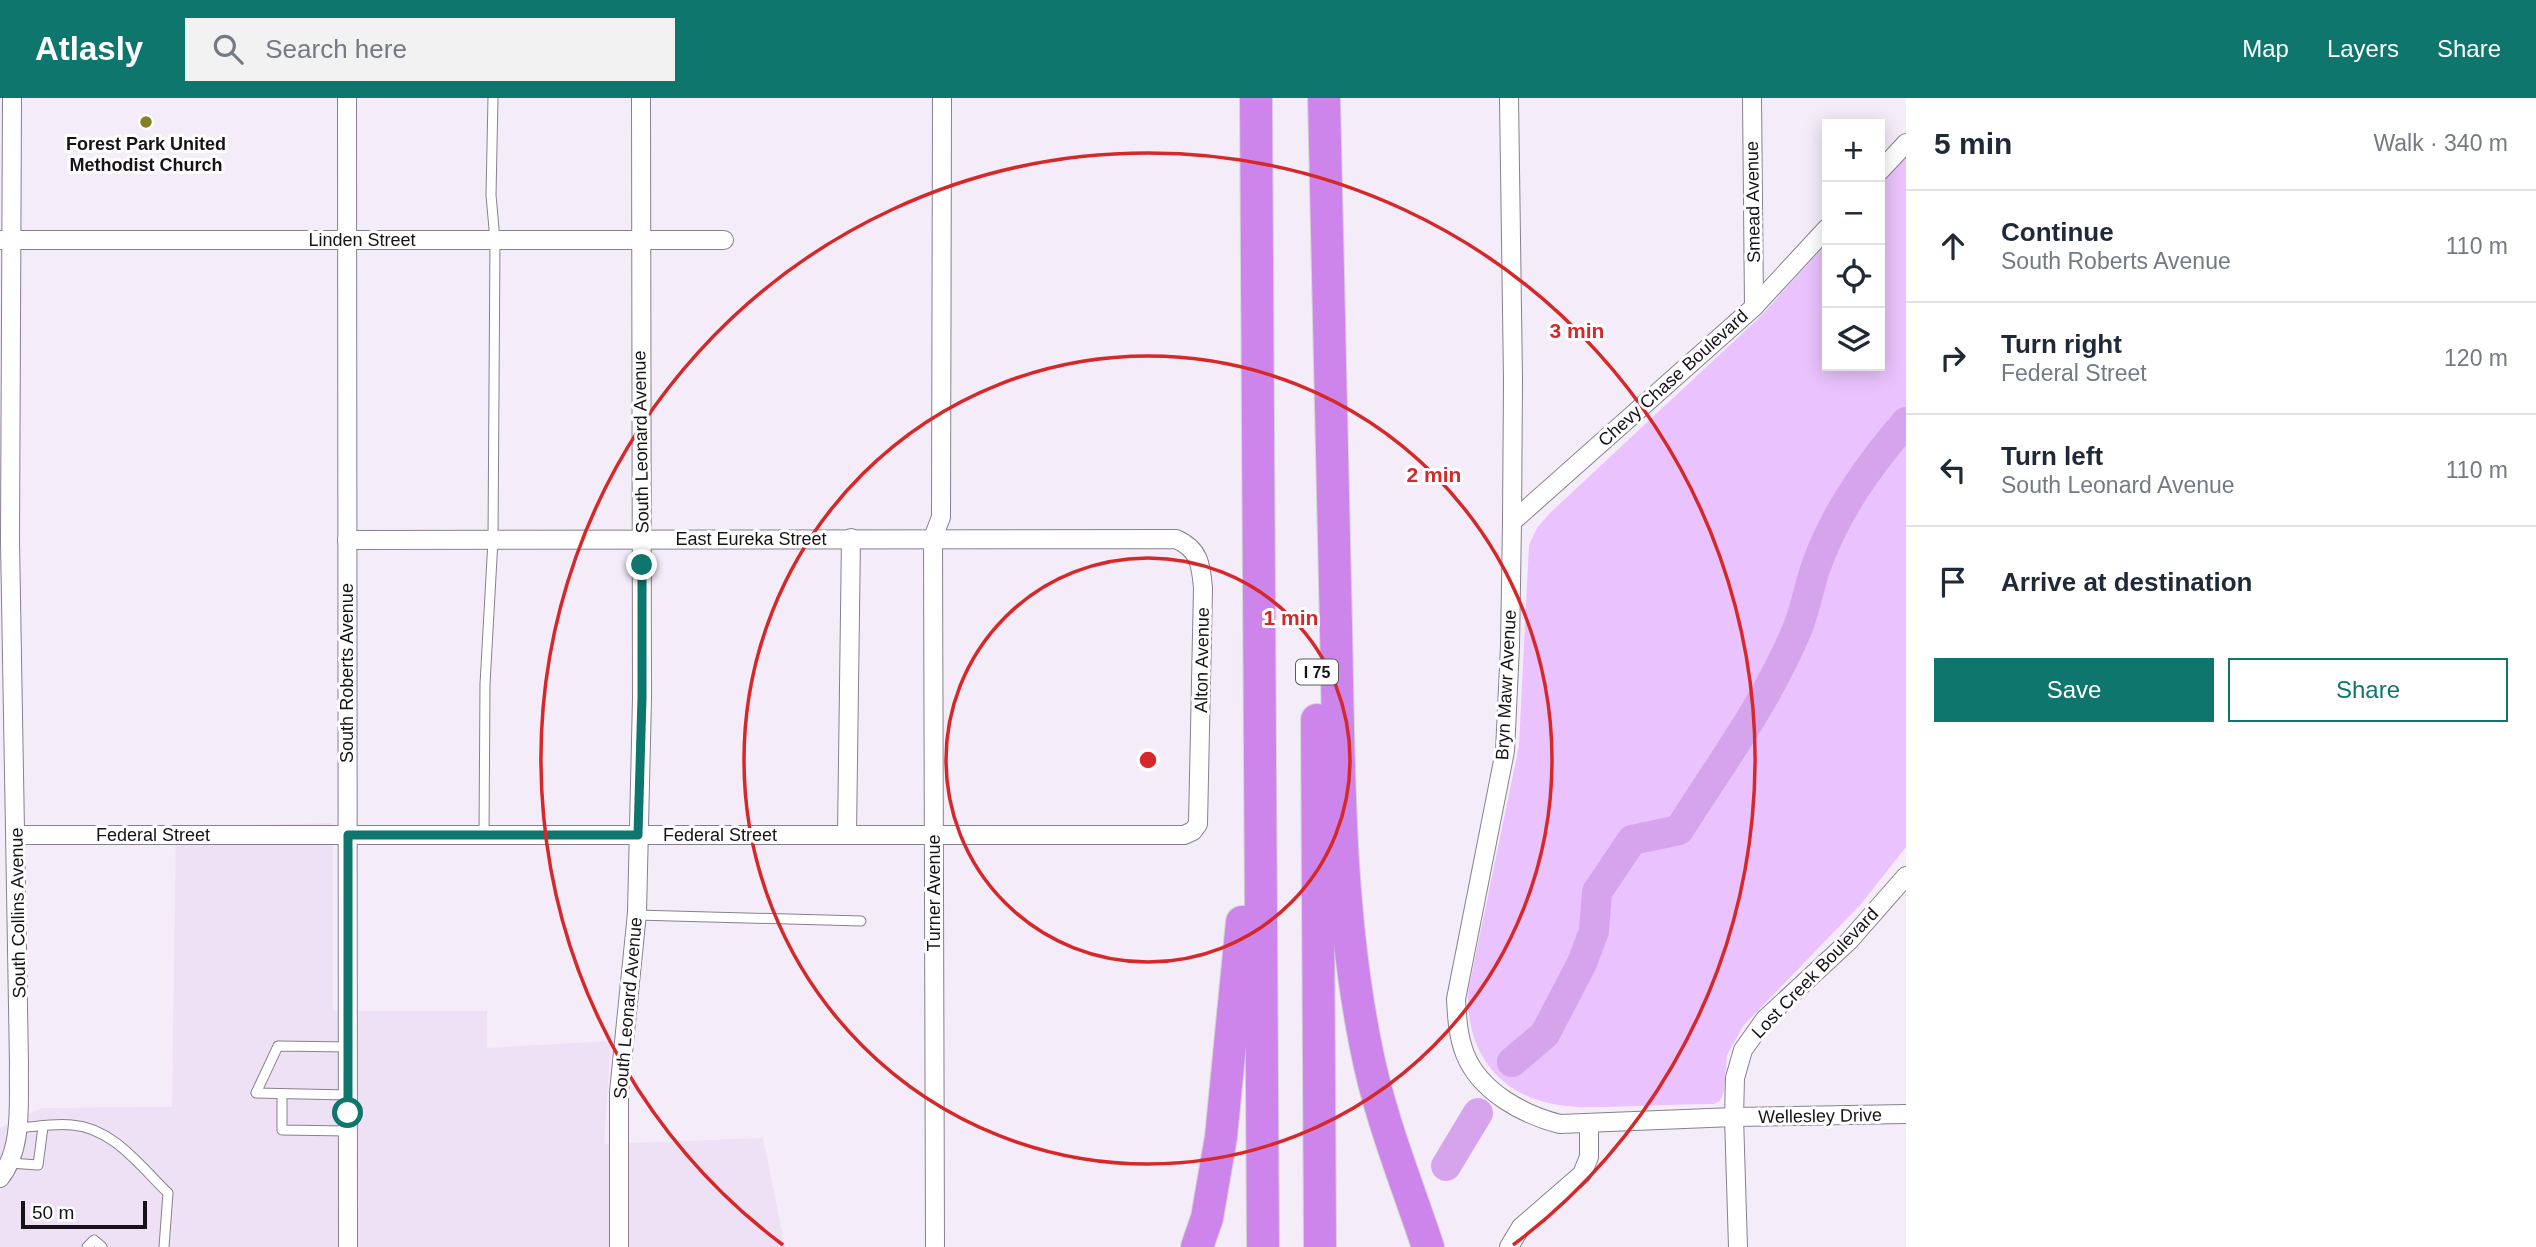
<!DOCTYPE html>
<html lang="en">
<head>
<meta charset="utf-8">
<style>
  body { margin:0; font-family:Helvetica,sans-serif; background:#f2f2f3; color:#1f2937 }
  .controls { position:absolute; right:21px; top:21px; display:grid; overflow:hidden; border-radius:0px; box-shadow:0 4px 18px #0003 }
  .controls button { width:63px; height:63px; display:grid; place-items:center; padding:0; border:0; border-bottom:2px solid #e0e1e3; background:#fff; color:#1f2937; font:35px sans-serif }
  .scale { position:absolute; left:21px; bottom:18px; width:126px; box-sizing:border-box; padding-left:7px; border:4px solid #161318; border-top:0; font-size:19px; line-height:24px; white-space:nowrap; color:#161318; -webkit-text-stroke:5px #fff; paint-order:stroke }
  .stop { position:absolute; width:21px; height:21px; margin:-16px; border:5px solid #0f766e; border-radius:50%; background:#fff }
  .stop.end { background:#0f766e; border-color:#fff; box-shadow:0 2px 7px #0008 }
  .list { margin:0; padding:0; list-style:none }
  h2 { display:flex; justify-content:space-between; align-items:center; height:91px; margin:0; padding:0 28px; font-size:30px }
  h2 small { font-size:23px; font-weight:400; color:#747a83 }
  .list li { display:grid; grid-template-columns:46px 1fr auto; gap:21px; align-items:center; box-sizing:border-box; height:112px; padding:0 28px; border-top:2px solid #e0e1e3 }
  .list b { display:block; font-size:26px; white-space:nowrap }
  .list p { margin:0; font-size:23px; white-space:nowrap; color:#747a83 }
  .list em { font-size:23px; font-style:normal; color:#747a83 }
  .actions { display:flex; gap:14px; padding:21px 28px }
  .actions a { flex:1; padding:16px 0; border:2px solid #0f766e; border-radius:0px; text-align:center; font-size:24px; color:#0f766e }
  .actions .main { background:#0f766e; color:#fff }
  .icon { flex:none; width:38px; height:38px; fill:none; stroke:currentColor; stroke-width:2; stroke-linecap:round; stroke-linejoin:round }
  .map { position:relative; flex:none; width:1906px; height:1149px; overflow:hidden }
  header { display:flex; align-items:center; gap:42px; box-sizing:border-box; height:98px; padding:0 35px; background:#0f766e; color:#fff }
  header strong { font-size:33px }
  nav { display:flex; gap:38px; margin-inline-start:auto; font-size:24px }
  .search { width:490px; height:63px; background:#f2f2f3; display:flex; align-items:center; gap:18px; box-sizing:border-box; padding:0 24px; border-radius:0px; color:#747a83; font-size:26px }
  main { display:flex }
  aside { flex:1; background:#fff }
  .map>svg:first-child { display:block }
  .built { fill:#eee0f5 }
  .green { fill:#eac2fd }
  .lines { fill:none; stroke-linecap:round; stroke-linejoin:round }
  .river { stroke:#d6a4ed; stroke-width:30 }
  .service-casing { stroke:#88808d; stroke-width:11 }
  .minor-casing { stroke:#88808d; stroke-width:20 }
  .motorway-casing { stroke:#d5d5d5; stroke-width:34 }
  .service { stroke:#fff; stroke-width:9 }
  .minor { stroke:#fff; stroke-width:18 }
  .motorway { stroke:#cd85ec; stroke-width:32 }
  .route { stroke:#0f766e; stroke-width:9 }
  .ring { fill:none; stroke:#d62828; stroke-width:3.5 }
  .poi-dot { fill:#857f26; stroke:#fff; stroke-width:2.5 }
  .labels { text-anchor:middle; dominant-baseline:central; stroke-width:6; stroke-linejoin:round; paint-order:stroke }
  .shield { fill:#fff; stroke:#5c5a5d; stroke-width:2 }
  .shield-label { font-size:16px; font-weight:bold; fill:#161318 }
  .poi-label { font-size:18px; font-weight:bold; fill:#161318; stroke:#fff }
  .street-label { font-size:18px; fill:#161318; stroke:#fff }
  .centre { fill:#d62828; stroke:#fff; stroke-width:3.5 }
  .ring-label { font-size:21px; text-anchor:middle; font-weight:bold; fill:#d62828; stroke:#fff; stroke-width:6; stroke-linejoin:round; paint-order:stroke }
</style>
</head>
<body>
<header>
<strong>Atlasly</strong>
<div class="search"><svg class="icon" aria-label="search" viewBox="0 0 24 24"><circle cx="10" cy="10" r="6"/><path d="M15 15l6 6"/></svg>Search here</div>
<nav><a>Map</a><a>Layers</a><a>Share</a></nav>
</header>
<main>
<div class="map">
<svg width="1906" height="1149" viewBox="0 0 1906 1149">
  <rect width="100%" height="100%" fill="#f5ecfa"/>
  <path class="built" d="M333 725V913H487V950L611 943 604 1046 763 1040 785 1149H0V1030L42 1010 172 1009 176 729Z"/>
  <path class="green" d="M1906 58V749L1861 806 1743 928 1727 957 1724 993 1720 1003 1714 1006C1689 1006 1664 1007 1639 1008 1611 1008 1582 1012 1553 1006 1496 995 1466 951 1468 894L1519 648 1529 447 1537 430 1550 415 1760 219 1827 145V268H1880V87Z"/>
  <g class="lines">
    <g class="river">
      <path d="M1512 964 1545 936 1582 865 1594 833 1597 794 1632 742 1679 732C1720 667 1766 605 1796 534 1806 511 1809 486 1818 463 1838 410 1870 366 1906 324"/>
      <path d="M1446 1068 1478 1015"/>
    </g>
    <g class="service-casing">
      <g id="service">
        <path d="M484 737 485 586 493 442 495 142 491 97 493 0"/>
        <path d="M636 817 861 823"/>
        <path d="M348 949 278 948 256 995 348 997"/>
        <path d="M282 996V1032L348 1033"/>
        <path d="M17 1030C35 1029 54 1025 72 1027 113 1030 140 1068 168 1095L164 1149"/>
        <path d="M10 1065 38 1067 43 1029"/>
        <path d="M87 1149 94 1142 102 1149"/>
      </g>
    </g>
    <g class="minor-casing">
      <g id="minor">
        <path d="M347 0 348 1149"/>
        <path d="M1509 0 1513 282 1512 424 1510 548 1505 653 1456 901C1457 920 1458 938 1465 956 1480 994 1524 1017 1560 1026L1734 1019 1906 1016"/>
        <path d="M1752 0 1754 209"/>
        <path d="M1880 73 1906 45"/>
        <path d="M0 142H724"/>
        <path d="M1512 424 1754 209 1827 130"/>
        <path d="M17 737H1184L1193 733 1198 726 1203 490C1201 466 1199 451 1176 441L347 442"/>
        <path d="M847 737 851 440"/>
        <path d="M0 1080C24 1049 18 1003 19 966L10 443 12 0"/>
        <path d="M619 1149V994L637 815 642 600 641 0"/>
        <path d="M935 1149 933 440 941 419 942 0"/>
        <path d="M1509 1149 1521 1129 1582 1076 1589 1059V1025"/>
        <path d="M1738 1149 1734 1019 1735 980 1743 952 1765 921 1849 843 1906 778"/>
      </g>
    </g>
    <g class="motorway-casing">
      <g id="motorway">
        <path d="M1256 0 1263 1149"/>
        <path d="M1324 0C1328 177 1332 354 1336 530 1339 670 1338 811 1366 949 1379 1017 1406 1083 1428 1149"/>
        <path d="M1317 622 1320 1149"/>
        <path d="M1197 1149 1207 1120 1221 1039 1242 824"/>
      </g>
    </g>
    <use href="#service" class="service"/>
    <use href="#minor" class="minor"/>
    <use href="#motorway" class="motorway"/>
  </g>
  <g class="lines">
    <path class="route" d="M348 1015V737H638L642 600V467"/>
  </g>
  <g class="ring">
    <circle cx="1148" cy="662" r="202"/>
    <circle cx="1148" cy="662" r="404"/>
    <path d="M783 1147A607 607 0 1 1 1513 1147"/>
  </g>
  <circle class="poi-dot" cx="146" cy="24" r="7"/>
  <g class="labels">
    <rect class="shield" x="1296" y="561.5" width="42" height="25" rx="5"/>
    <g class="shield-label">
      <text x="1317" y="574">I 75</text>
    </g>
    <g class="poi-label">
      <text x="146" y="46">Forest Park United<tspan x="146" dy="21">Methodist Church</tspan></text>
    </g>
    <g class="street-label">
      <text transform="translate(1753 104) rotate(-91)">Smead Avenue</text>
      <text x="362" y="142">Linden Street</text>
      <text transform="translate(1673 280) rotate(-42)">Chevy Chase Boulevard</text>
      <text transform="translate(641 344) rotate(-91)">South Leonard Avenue</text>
      <text x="751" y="441">East Eureka Street</text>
      <text transform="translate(1202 562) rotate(-89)">Alton Avenue</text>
      <text transform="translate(347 575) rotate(-90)">South Roberts Avenue</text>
      <text transform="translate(1506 587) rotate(-87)">Bryn Mawr Avenue</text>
      <text x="153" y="737">Federal Street</text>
      <text x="720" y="737">Federal Street</text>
      <text transform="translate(934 795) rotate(-90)">Turner Avenue</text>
      <text transform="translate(18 815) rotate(-91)">South Collins Avenue</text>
      <text transform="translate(1815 875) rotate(-46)">Lost Creek Boulevard</text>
      <text transform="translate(628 910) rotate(-85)">South Leonard Avenue</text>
      <text transform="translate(1820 1018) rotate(-1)">Wellesley Drive</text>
    </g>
  </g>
  <circle cx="1148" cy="662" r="10" class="centre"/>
  <g class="ring-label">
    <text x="1577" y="240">3 min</text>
    <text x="1434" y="384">2 min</text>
    <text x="1291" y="527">1 min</text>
  </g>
</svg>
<div class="controls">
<button>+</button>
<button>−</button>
<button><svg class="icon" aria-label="locate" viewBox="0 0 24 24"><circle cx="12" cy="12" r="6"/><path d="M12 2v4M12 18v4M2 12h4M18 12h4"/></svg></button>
<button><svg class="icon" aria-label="layers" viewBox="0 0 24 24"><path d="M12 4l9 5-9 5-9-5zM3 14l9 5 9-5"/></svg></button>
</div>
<div class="scale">50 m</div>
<div class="stop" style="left:348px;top:1015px"></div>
<div class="stop end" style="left:642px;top:467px"></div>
</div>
<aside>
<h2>5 min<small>Walk · 340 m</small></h2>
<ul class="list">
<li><svg class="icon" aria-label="ahead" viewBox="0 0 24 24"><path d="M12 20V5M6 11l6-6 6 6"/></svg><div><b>Continue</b><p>South Roberts Avenue</p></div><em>110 m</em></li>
<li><svg class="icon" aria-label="right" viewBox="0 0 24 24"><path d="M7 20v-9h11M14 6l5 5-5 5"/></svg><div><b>Turn right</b><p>Federal Street</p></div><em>120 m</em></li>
<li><svg class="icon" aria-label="left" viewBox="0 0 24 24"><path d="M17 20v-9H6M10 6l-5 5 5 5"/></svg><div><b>Turn left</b><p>South Leonard Avenue</p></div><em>110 m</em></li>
<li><svg class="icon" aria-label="arrive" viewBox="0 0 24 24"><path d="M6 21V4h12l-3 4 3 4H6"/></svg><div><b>Arrive at destination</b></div></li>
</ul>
<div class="actions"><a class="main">Save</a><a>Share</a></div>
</aside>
</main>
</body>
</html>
